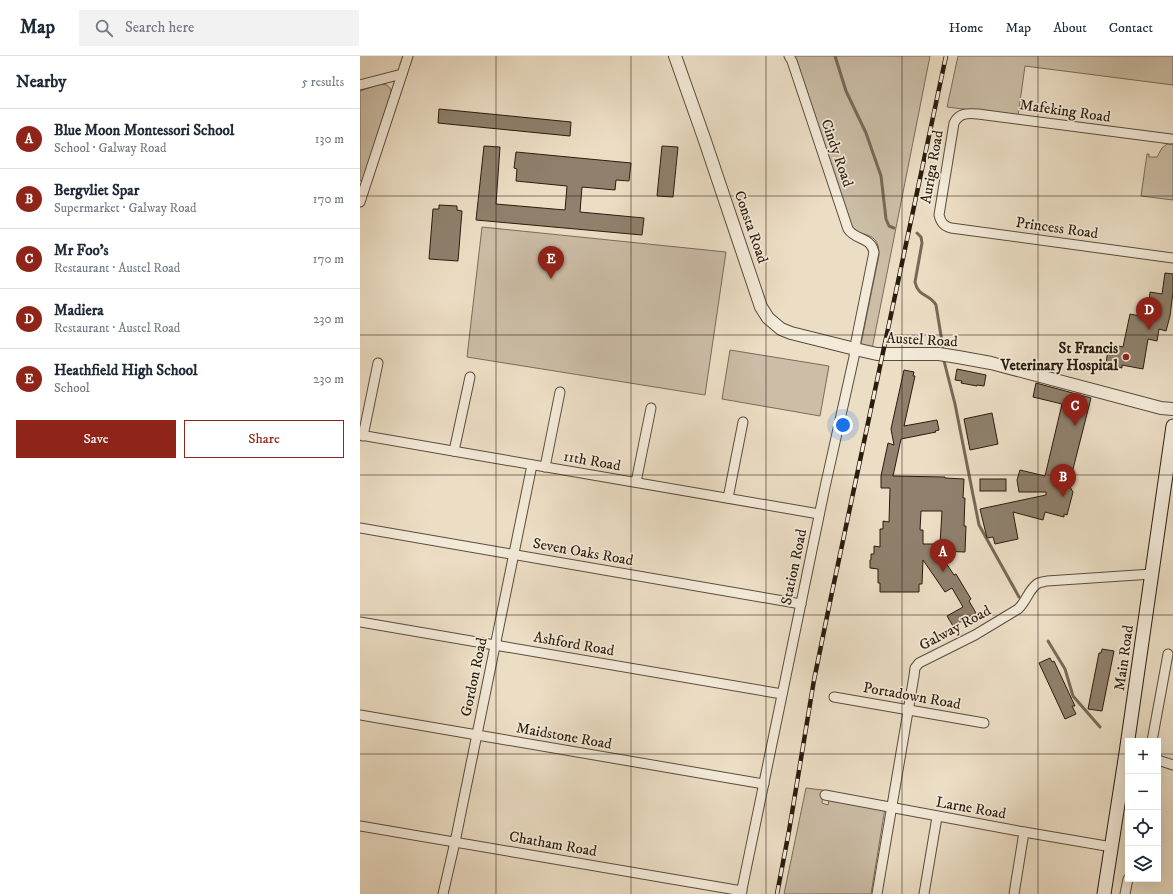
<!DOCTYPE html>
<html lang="en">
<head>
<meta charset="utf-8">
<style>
  body { margin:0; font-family:"IM FELL DW Pica",serif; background:#f2f2f3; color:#1f2937 }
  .controls { position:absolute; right:12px; bottom:12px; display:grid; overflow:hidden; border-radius:0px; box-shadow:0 4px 16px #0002 }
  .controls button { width:36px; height:36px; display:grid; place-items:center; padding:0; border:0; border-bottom:1px solid #e0e1e3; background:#fff; color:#1f2937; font:20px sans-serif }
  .you { position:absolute; left:483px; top:369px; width:14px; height:14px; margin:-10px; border:3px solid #fff; border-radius:50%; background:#1a73e8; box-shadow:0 0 0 6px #1a73e833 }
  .badge { display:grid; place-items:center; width:26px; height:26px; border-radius:50%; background:#8f2418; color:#fff; font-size:13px; font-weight:700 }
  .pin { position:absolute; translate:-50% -33px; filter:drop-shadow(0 1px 2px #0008) }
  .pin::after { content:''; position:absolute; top:21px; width:14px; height:12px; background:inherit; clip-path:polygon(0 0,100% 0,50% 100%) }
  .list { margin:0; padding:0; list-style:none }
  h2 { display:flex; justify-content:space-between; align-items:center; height:52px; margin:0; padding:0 16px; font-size:17px }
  h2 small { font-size:13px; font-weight:400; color:#747a83 }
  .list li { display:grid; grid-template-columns:26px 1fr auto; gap:12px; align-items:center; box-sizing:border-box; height:60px; padding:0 16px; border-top:1px solid #e0e1e3 }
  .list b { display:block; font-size:15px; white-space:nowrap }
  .list p { margin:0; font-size:13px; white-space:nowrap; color:#747a83 }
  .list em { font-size:13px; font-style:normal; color:#747a83 }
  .actions { display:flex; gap:8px; padding:12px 16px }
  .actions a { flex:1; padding:9px 0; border:1px solid #8f2418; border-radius:0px; text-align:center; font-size:14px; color:#8f2418 }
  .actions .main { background:#8f2418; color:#fff }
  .icon { flex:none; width:22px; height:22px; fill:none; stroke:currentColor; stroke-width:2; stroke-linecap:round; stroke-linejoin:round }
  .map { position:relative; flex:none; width:813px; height:838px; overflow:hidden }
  header { display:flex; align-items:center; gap:24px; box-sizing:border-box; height:56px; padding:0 20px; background:#fff; border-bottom:1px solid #e0e1e3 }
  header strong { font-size:19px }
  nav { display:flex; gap:22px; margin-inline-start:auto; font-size:14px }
  .search { width:280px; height:36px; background:#f2f2f3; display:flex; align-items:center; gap:10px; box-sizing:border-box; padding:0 14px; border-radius:0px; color:#747a83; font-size:15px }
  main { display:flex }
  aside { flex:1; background:#fff }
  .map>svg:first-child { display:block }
  .green { fill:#cbbda6; stroke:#7a6c5a }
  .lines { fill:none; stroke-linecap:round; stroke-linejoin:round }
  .stream { stroke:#776957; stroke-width:3 }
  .building { fill:#8f816d; stroke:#2a1c0e; fill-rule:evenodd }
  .minor-casing { stroke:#5a4c3c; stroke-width:11 }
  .tertiary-casing { stroke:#5a4c3c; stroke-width:14 }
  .secondary-casing { stroke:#2a1c0e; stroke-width:15 }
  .minor { stroke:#f3ead9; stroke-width:9 }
  .tertiary { stroke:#f3ead9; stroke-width:12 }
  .secondary { stroke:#f3ead9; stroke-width:13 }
  .rail-casing { stroke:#2a1c0e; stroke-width:4.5 }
  .rail { stroke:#f3ead9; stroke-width:3; stroke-dasharray:9; stroke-linecap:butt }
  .grid { fill:none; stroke:#2a1c0e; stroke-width:1; stroke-opacity:0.55 }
  .poi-dot { fill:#8f2418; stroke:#f3ead9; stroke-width:1.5 }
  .labels { text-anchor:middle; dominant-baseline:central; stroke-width:3.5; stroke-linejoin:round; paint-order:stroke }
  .street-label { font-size:15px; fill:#2a1c0e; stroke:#f3ead9 }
  .poi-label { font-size:15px; font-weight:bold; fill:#2a1c0e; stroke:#f3ead9; text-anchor:end }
</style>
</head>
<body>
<header>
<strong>Map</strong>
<div class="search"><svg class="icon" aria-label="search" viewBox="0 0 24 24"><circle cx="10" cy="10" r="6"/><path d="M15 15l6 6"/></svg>Search here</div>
<nav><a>Home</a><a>Map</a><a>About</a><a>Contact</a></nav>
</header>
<main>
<aside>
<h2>Nearby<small>5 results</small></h2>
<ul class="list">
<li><span class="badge">A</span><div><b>Blue Moon Montessori School</b><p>School · Galway Road</p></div><em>130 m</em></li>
<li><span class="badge">B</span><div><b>Bergvliet Spar</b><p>Supermarket · Galway Road</p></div><em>170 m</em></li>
<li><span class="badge">C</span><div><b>Mr Foo's</b><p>Restaurant · Austel Road</p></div><em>170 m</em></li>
<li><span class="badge">D</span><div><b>Madiera</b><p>Restaurant · Austel Road</p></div><em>230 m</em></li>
<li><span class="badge">E</span><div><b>Heathfield High School</b><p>School</p></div><em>230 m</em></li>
</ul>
<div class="actions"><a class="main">Save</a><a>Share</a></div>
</aside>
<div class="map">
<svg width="813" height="838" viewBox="0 0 813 838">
  <rect width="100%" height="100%" fill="#ecdec5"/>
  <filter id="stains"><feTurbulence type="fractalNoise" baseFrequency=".005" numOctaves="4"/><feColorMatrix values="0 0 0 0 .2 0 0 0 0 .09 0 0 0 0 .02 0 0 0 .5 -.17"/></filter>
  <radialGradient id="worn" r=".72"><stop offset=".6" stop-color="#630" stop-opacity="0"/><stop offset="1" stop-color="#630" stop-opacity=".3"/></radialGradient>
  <g class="green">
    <path d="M434 0H570L512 293 501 289V288L519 199C519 172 500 184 491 169Z"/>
    <path d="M598 0H813V29L665 10 658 60 587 51Z"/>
    <path d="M20 28C28 28 31 31 31 38L5 123 0 125V35Z"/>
    <path d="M807 88H813V144L781 140 787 98H789V101H797L802 92Z"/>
    <path d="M122 171 366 196 345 339 107 301Z"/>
    <path d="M370 294 469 310 460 360 362 343Z"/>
    <path d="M446 732 463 734 462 747 468 749 469 743 525 752 511 838H424Z"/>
  </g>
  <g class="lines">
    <g class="stream">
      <path d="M475 0 486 35 506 77 521 120 526 163 529 170 534 172"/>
      <path d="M557 177 561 181 562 187 555 226C558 241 570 238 576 249L583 292"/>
      <path d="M584 305 595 348 619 469 659 541"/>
      <path d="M688 585 705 613 713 640 740 671"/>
    </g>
  </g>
  <g class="building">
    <path d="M79 53 211 66 210 80 78 67Z"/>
    <path d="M124 90 140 91 136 148 205 154 207 130 156 125 157 113 154 112 156 96 271 107 269 125 256 124 255 134 222 131 220 156 284 162 282 179 116 164Z"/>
    <path d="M302 90 318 91 313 141 297 140Z"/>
    <path d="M79 149 97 150V154L102 155 98 205 69 203 73 153H79Z"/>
    <path d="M805 217 813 218V236L810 260 806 275 799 273 797 285 788 283 783 313 762 309V312L754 310V308L746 307 749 288 763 291 770 258 780 260 782 244 789 246 790 236 802 238Z"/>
    <path d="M597 313 626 319 624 330 617 329V330L601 327 602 325 595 324Z"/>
    <path d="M544 314 554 316 553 320H555L544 370 577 364 579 374 575 375 576 376 541 383 533 420 585 421V422L604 423 603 442H605L604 470H606L605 496 578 495 594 519 596 518 611 543 609 545 616 557 593 570 587 560 603 551 592 532 585 536 563 504 562 528H559V536H520V527H518V513L510 512V504H511V498H514V490L520 491V473H523V465L529 466 530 432H521V420L528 387 534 389 531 373ZM561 455H582L580 488H563V474H560Z"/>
    <path d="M676 327 731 342 709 429 713 436 707 459 704 458V461L685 456 683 464 653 456 658 483 635 488 633 481 627 482 620 453 686 439V436H659L657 424 660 414 685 420 702 348 673 341Z"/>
    <path d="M632 357 638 388 610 394 604 363Z"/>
    <rect x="620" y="423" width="26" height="12"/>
    <path d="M742 593 754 595 742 655 728 653 739 597H741Z"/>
    <path d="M690 602 692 606 694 605 715 650H712L716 658 705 663 679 607Z"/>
  </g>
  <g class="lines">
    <g class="minor-casing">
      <g id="minor">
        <path d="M0 29 42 18"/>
        <path d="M811 83 618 58C607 57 599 57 594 67L579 159C581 167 584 170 591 172L813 202"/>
        <path d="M0 146 48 0"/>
        <path d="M0 379 459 458"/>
        <path d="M3 380 18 307"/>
        <path d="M94 395 110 321"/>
        <path d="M185 411 200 336"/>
        <path d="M276 426 291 352"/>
        <path d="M368 442 383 366"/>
        <path d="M0 472 441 548"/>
        <path d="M0 566 422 638"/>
        <path d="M474 641 624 667"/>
        <path d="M0 659 404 728"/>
        <path d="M792 685 808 598"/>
        <path d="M798 704 813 709"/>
        <path d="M465 739 664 776 752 791"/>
        <path d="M0 770 382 835"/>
        <path d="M83 838 95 786 172 409"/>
        <path d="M381 838 465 431 494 301 496 285 514 196C510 180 496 185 488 173L432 5 429 0"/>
        <path d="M517 838 554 620 555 612 559 607 615 579 658 553C666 546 669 533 677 528 679 526 683 526 687 525L792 518"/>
        <path d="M564 838 577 761"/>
        <path d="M654 838 664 776"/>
        <path d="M765 838 768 823"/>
      </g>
    </g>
    <g class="tertiary-casing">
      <path id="tertiary" d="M315 0 344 82 401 251 408 262 421 273 431 277 495 293 517 298H579L598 301 631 307 801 352 813 353"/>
    </g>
    <g class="secondary-casing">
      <path id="secondary" d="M744 838 766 697 813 370"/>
    </g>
    <use href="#minor" class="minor"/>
    <use href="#tertiary" class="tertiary"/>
    <use href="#secondary" class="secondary"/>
    <g class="rail-casing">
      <path id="rail" d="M417 838 429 775 454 624 471 541 586 0"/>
    </g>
    <use href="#rail" class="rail"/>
  </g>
  <path class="grid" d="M136 0V838M271 0V838M406 0V838M542 0V838M678 0V838M0 140H813M0 279H813M0 419H813M0 559H813M0 698H768M798 698H813"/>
  <circle class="poi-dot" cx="766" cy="301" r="4"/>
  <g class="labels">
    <g class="street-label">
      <text transform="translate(705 55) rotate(8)">Mafeking Road</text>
      <text transform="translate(477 97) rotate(71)">Cindy Road</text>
      <text transform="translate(572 111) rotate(-80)">Auriga Road</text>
      <text transform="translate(391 171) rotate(71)">Consta Road</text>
      <text transform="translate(697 172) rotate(8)">Princess Road</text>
      <text transform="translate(562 284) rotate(3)">Austel Road</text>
      <text transform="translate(232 405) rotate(10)">11th Road</text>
      <text transform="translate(223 496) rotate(10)">Seven Oaks Road</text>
      <text transform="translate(434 511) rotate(-78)">Station Road</text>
      <text transform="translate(595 572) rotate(-28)">Galway Road</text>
      <text transform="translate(214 588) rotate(10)">Ashford Road</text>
      <text transform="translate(764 602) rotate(-82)">Main Road</text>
      <text transform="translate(114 621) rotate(-78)">Gordon Road</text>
      <text transform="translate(552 640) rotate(10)">Portadown Road</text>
      <text transform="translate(204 680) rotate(10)">Maidstone Road</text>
      <text transform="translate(611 752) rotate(10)">Larne Road</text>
      <text transform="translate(193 788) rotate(10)">Chatham Road</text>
    </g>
    <g class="poi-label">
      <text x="758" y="292">St Francis<tspan x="758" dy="17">Veterinary Hospital</tspan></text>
    </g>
  </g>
  <rect width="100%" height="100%" filter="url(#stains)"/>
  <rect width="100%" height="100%" fill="url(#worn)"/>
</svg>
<div class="controls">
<button>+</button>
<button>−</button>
<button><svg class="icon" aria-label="locate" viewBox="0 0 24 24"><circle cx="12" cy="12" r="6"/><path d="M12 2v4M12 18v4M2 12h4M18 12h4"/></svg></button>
<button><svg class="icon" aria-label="layers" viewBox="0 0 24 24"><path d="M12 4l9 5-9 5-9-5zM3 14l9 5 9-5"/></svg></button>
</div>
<div class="you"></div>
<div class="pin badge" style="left:583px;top:516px">A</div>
<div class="pin badge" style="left:703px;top:441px">B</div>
<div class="pin badge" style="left:715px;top:370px">C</div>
<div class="pin badge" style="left:789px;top:274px">D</div>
<div class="pin badge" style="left:191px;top:223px">E</div>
</div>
</main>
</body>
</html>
